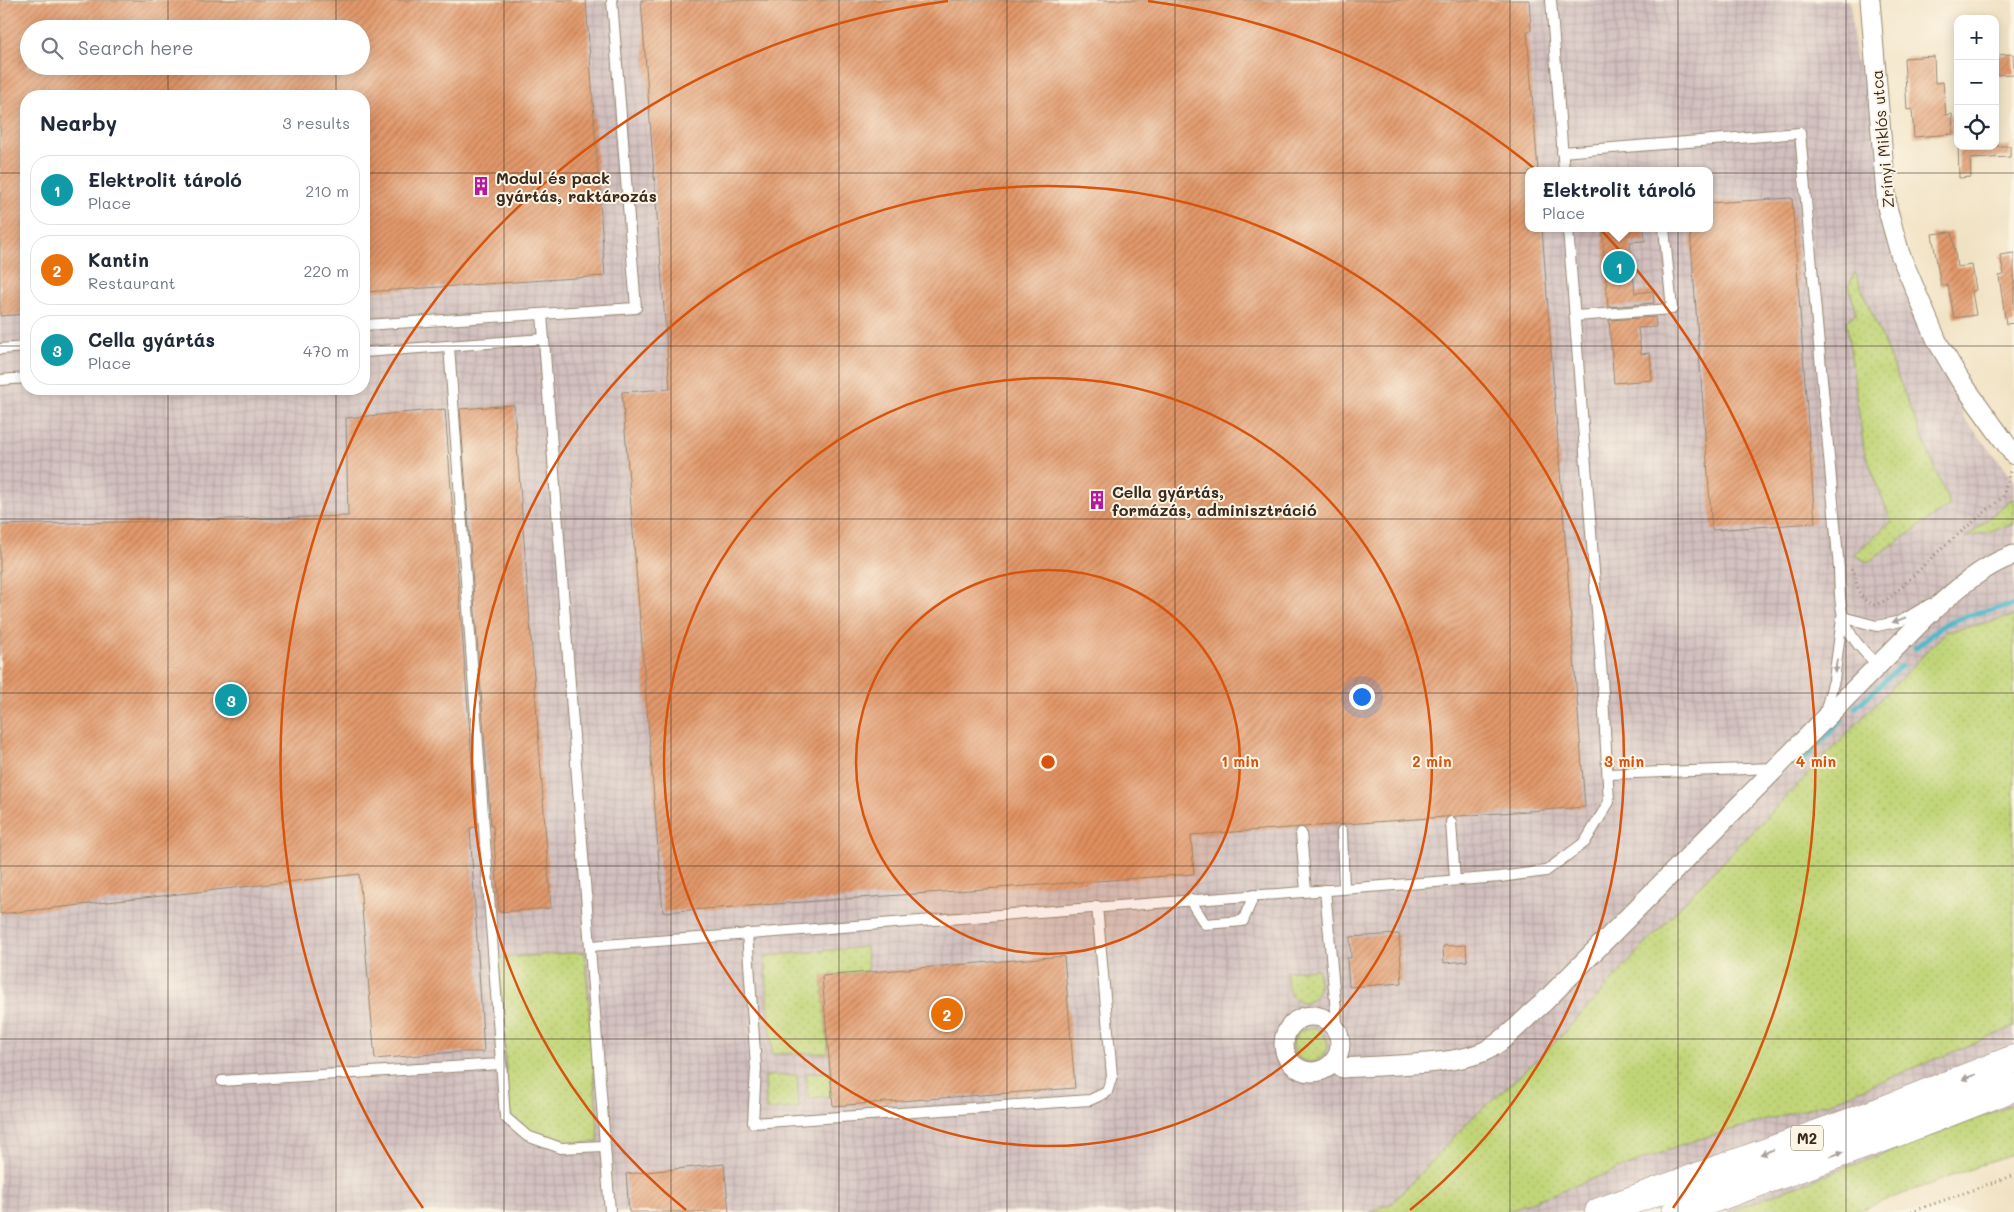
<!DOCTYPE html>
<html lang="en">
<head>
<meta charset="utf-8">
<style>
  body { margin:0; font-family:Mali,sans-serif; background:#f6f6f7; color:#1f2937 }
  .controls { position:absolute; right:15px; top:15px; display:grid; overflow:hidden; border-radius:10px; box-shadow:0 2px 12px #0003 }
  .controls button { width:45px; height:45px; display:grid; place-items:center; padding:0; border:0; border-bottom:1px solid #e0e1e3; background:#fff; color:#1f2937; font:25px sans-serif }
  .you { position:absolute; left:1361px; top:696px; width:18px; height:18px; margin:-12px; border:4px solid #fff; border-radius:50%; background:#1a73e8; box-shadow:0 0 0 8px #1a73e833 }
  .badge { display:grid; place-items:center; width:32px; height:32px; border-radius:50%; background:#b5179e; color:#fff; font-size:16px; font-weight:700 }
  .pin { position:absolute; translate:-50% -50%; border:2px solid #fff; box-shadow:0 1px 5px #0006 }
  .popup { position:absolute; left:1525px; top:167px; width:188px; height:65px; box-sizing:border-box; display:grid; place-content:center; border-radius:10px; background:#fff; filter:drop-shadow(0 1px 4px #0005); font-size:16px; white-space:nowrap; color:#747a83 }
  .popup b { font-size:19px; color:#1f2937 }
  .popup::after { content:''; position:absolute; left:50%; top:100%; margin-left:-10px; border:10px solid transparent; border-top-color:#fff }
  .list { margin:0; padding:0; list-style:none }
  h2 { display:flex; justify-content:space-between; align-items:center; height:65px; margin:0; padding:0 20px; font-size:21px }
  h2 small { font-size:16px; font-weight:400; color:#747a83 }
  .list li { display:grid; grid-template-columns:32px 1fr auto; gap:15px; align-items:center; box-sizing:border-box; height:70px; margin:0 10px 10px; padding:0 10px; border:1px solid #e0e1e3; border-radius:20px }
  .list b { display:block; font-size:19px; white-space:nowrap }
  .list p { margin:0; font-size:16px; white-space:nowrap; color:#747a83 }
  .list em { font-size:16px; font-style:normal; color:#747a83 }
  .icon { flex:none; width:28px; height:28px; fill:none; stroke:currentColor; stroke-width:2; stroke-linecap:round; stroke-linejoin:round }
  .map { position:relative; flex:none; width:2014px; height:1212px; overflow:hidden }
  .search { position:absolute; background:#fff; box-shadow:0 2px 12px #0003; left:20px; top:20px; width:350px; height:55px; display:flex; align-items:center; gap:12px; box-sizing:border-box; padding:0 18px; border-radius:28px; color:#747a83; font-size:19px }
  .panel { position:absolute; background:#fff; box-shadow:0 2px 12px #0003; left:20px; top:90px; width:350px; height:305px; border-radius:20px }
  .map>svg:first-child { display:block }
  .industrial { fill:url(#industrial-grid); fill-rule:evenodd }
  .grass { fill:url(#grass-dots); stroke:#7e804b }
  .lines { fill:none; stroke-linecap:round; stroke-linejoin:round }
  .stream { stroke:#4ebaca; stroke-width:5 }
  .building { fill:url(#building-hatch); fill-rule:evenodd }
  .lane-casing { stroke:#968670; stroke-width:12 }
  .street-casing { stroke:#968670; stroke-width:21 }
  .highway-casing { stroke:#968670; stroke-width:29 }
  .path { stroke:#968670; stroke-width:3; stroke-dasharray:1 4; stroke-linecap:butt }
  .lane { stroke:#fff; stroke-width:10 }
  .street { stroke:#fff; stroke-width:19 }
  .highway { stroke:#fff; stroke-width:28 }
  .oneway { fill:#a79f9a }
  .grid { fill:none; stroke:#3b2a1e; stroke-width:1; stroke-opacity:0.55 }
  .ring { fill:none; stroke:#d7540e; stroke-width:2.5 }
  .labels { text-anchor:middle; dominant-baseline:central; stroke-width:4; stroke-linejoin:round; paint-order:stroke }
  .shield { fill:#fcf5e5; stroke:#75675a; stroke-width:1 }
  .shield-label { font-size:15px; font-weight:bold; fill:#3b2a1e }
  .street-label { font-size:16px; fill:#3b2a1e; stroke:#fcf5e5 }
  .poi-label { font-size:16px; font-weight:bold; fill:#3b2a1e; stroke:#fcf5e5; text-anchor:start }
  .centre { fill:#d7540e; stroke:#fcf5e5; stroke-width:2.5 }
  .ring-label { font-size:15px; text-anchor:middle; font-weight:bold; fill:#d7540e; stroke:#fcf5e5; stroke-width:4; stroke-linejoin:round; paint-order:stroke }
</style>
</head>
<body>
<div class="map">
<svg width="2014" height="1212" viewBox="0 0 2014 1212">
  <defs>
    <pattern id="industrial-grid" width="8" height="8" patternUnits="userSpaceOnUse" patternTransform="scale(1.25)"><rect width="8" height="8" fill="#d1bfbe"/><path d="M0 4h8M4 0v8" fill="none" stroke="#b4a4a3"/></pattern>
    <pattern id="grass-dots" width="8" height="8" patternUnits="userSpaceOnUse" patternTransform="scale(1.25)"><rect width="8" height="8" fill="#c1d578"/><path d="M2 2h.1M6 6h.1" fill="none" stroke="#a7b767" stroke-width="1.8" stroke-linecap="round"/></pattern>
    <pattern id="building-hatch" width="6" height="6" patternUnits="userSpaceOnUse" patternTransform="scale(1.25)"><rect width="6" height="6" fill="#e2986a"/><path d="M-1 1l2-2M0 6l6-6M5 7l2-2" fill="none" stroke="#b87c57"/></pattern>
  </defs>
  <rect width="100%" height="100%" fill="#fcf5e5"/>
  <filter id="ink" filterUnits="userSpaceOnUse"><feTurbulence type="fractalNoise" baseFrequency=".02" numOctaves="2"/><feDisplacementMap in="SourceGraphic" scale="10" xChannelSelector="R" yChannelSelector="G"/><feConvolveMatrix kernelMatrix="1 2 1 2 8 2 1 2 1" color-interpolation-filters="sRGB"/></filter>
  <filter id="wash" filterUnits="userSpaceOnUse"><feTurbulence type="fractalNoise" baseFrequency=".0096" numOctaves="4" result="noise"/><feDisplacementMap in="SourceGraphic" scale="20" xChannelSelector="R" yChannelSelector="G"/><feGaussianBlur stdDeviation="1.12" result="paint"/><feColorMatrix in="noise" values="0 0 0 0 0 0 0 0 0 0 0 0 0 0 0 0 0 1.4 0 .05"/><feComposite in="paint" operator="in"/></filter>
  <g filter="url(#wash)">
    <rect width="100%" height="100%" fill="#f0e1c2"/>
    <path class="industrial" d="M0 0H1850L1855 61 1880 60 1899 232 1947 343 1964 418 2014 479V1143L1820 1212H0ZM29 29H361V66H29ZM26 96H364V389H26ZM1529 171H1709V228H1529Z"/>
    <g class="grass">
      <path d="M1855 272 1950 505 1868 562 1854 555 1891 521 1864 450 1846 321 1856 314 1849 285Z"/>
      <path d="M2014 499V524L1966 538 2010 500Z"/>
      <path d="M2014 616V1027L1830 1102 1696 1140 1504 1212H1370L1392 1203 1470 1120 1546 1052 1705 880 1946 632Z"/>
      <path d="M866 947 868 972 822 976 828 1053 772 1054 765 956Z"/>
      <path d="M585 952 599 1142C557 1144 542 1143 509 1114L498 958Z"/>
      <path d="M1318 969C1319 984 1322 998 1304 1002 1287 1000 1287 986 1287 971Z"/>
      <circle cx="1310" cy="1045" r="17"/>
      <path d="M830 1072 832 1096 808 1098 806 1073Z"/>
      <path d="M797 1075 799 1108 766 1110 765 1076Z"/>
      <path d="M2014 1105V1153L1854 1212H1727Z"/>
    </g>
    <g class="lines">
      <g class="stream">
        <path d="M1915 648 1943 625 1976 613 2014 605"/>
        <path d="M1855 708 1901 666"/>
        <path d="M1798 765 1842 720"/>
      </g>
    </g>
    <g id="blocks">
      <g class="building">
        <path d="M0 0H586L605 276 364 292V96H26V314L0 316ZM29 29H361V66H29Z"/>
        <path d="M641 0H1529L1531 31H1527L1538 171H1529V228H1542L1585 807 1191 835 1194 874 663 912 622 392 670 389Z"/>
        <path d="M2013 54 2014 74 1995 75V55Z"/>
        <path d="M1934 56 1935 83 1943 82 1946 115 1952 114 1953 134 1914 137 1912 109 1907 110 1904 58Z"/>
        <path d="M1958 141V146H2010V157L1970 159 1971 177 1959 178Z"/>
        <path d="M1792 198 1815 523 1712 530 1690 228H1709V203Z"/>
        <path d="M1602 228H1644L1645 241 1630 242 1635 293 1653 291 1654 303 1608 307Z"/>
        <path d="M1952 232 1957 267 1972 265 1976 290 1972 291 1976 315 1954 318 1948 285 1941 286 1932 234Z"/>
        <path d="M2014 253V323L2006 324 1999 276 2004 275 2000 255Z"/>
        <path d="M1655 317 1656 327 1638 328 1641 354 1650 353 1652 380 1614 383 1609 320Z"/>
        <path d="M514 405 551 908 499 912 493 826H491L460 409Z"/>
        <path d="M445 409 477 827 470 828 484 1052H455L375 1059 359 874 0 914V525L348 516 346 418Z"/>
        <path d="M1399 934 1402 983 1349 987 1347 958H1351L1350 937Z"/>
        <path d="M1466 945 1467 961 1444 963 1443 946Z"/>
        <path d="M1064 956 1075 1088 833 1106 822 976Z"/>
        <path d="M724 1164 729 1212H629L626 1174Z"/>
      </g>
    </g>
  </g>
  <g filter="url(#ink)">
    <use href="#blocks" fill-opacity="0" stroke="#968670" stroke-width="1"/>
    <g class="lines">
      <g class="lane-casing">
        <g id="lane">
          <path d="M1551 0 1564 171"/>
          <path d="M1562 152 1800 133 1839 569C1840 616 1841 632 1878 665"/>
          <path d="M542 314 610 1212"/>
          <path d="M1575 316 1672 309 1664 228"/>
          <path d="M364 325 636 308 612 0"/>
          <path d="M449 346 505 1117 527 1136 561 1148 604 1146"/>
          <path d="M0 349 26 347"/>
          <path d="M364 352 544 339"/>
          <path d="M0 380 26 378"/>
          <path d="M1842 617 1877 626 1901 621 1930 604"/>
          <path d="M1825 712 1834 680 1842 618"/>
          <path d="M1608 774 1774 768"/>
          <path d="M1451 822 1455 880"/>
          <path d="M1342 831 1344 888"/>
          <path d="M1301 833 1306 891"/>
          <path d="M1325 890 1338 1033"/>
          <path d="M1190 900 1205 924 1243 921 1254 895"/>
          <path d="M747 933 756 1068 753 1123 1090 1100 1107 1092 1112 1076 1097 906"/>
          <path d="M591 946 1500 877 1546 871 1585 842 1609 802 1602 677 1568 228"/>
          <path d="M222 1081 500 1064"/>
        </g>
      </g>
      <g class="street-casing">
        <g id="street">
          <path d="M1870 0 1887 207 1900 254 1937 341 1960 380 2014 455"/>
          <circle cx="1312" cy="1044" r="28"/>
          <path d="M1333 1063 1343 1068C1381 1065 1453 1066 1485 1051 1504 1042 1525 1018 1542 1004L1926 617C1952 593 1981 566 2014 555"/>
        </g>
      </g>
      <g class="highway-casing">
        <g id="highway">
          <path d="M1599 1212 1863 1118 2014 1059"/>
          <path d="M1676 1212 1880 1139 2014 1087"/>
        </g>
      </g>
      <g class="path">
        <path d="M1851 569 1854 571C1857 587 1858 600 1875 605L1889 599 1943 547 2003 497 2010 471"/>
        <path d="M1911 1212 2014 1175"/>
      </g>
      <use href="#lane" class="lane"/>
      <use href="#street" class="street"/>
      <use href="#highway" class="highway"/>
    </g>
    <defs><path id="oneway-solid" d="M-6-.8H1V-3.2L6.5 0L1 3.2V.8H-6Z" transform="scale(1.25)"/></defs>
    <g class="oneway">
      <use href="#oneway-solid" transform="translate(1899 620) rotate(160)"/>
      <use href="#oneway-solid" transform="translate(1836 666) rotate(98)"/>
      <use href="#oneway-solid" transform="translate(1969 1077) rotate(159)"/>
      <use href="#oneway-solid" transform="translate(1767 1152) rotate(160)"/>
      <use href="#oneway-solid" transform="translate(1837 1154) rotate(-20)"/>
    </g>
  </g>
  <path class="grid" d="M168 0V29M336 0V29M504 0V1212M671 0V1212M839 0V1212M1007 0V1212M1175 0V1212M1343 0V1212M1510 0V1212M1678 0V1212M1846 0V1212M168 66V96M336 66V96M0 173H26M364 173H2014M0 346H26M364 346H2014M168 389V1212M336 389V1212M0 519H2014M0 693H2014M0 866H2014M0 1039H2014"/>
  <circle cx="1048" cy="762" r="192" fill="#d7540e" fill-opacity=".12"/>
  <g class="ring">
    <circle cx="1048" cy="762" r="192"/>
    <circle cx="1048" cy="762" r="384"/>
    <path d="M686 1210A576 576 0 1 1 1410 1210"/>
    <path d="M423 1208A768 768 0 0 1 948 1M1148 1A768 768 0 0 1 1673 1208"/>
  </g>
  <defs>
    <g id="building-bare" transform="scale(1.5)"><path d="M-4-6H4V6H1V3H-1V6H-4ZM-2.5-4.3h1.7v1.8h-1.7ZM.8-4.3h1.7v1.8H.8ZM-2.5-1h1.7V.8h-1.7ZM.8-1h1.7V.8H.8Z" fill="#b5179e" stroke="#fcf5e5" stroke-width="2.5" paint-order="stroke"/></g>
  </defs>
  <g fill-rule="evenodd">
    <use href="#building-bare" x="481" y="186"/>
    <use href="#building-bare" x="1097" y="500"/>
  </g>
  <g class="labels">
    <rect class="shield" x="1791" y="1125.5" width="32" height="25" rx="4"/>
    <g class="shield-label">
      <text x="1807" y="1138">M2</text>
    </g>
    <g class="street-label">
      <text transform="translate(1882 139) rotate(-95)">Zrínyi Miklós utca</text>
    </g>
    <g class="poi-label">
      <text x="496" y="177">Modul és pack<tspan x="496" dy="18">gyártás, raktározás</tspan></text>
      <text x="1112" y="491">Cella gyártás,<tspan x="1112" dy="18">formázás, adminisztráció</tspan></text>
    </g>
  </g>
  <circle cx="1048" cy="762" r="8" class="centre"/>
  <g class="ring-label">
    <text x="1240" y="767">1 min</text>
    <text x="1432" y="767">2 min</text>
    <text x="1624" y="767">3 min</text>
    <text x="1816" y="767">4 min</text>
  </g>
</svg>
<div class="controls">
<button>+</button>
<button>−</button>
<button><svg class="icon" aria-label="locate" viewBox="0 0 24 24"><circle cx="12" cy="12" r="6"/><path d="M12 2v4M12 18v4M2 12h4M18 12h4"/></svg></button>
</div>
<div class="you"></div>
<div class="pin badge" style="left:1619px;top:267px;background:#0f9aa8">1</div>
<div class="popup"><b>Elektrolit tároló</b>Place</div>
<div class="pin badge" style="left:947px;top:1014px;background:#e8710a">2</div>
<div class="pin badge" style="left:231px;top:700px;background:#0f9aa8">3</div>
<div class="search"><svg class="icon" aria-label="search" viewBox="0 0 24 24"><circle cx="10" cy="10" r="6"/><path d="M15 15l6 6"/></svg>Search here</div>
<section class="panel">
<h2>Nearby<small>3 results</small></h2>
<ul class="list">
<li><span class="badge" style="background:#0f9aa8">1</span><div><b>Elektrolit tároló</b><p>Place</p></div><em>210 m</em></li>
<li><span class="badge" style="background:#e8710a">2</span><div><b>Kantin</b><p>Restaurant</p></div><em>220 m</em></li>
<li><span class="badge" style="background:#0f9aa8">3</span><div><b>Cella gyártás</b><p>Place</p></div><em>470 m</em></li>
</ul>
</section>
</div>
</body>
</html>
